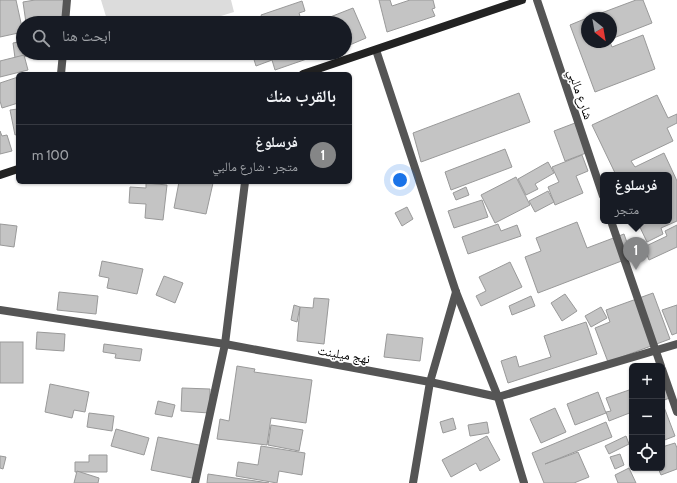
<!DOCTYPE html>
<html lang="ar">
<head>
<meta charset="utf-8">
<style>
  body { margin:0; font-family:Cabin,"Noto Naskh Arabic",sans-serif; background:#20242c; color:#f1f3f6; direction:rtl }
  .controls { position:absolute; right:12px; bottom:12px; display:grid; overflow:hidden; border-radius:6px; box-shadow:0 1px 3px #0004 }
  .controls button { width:36px; height:36px; display:grid; place-items:center; padding:0; border:0; border-bottom:1px solid #363941; background:#171b24; color:#f1f3f6; font:20px sans-serif }
  .compass { position:absolute; left:581px; top:12px; width:36px; height:36px; border-radius:50%; background:#171b24; box-shadow:0 1px 3px #0004; rotate:149deg }
  .you { position:absolute; left:400px; top:180px; width:14px; height:14px; margin:-10px; border:3px solid #fff; border-radius:50%; background:#1a73e8; box-shadow:0 0 0 6px #1a73e833 }
  .badge { display:grid; place-items:center; width:26px; height:26px; border-radius:50%; background:#858687; color:#fff; font-size:13px; font-weight:700 }
  .pin { position:absolute; translate:-50% -33px; filter:drop-shadow(0 1px 2px #0008) }
  .pin::after { content:''; position:absolute; top:21px; width:14px; height:12px; background:inherit; clip-path:polygon(0 0,100% 0,50% 100%) }
  .popup { position:absolute; left:600px; top:172px; width:72px; height:52px; box-sizing:border-box; display:grid; place-content:center; border-radius:6px; background:#171b24; filter:drop-shadow(0 1px 3px #0005); font-size:13px; white-space:nowrap; color:#9ea1a6 }
  .popup b { font-size:15px; color:#f1f3f6 }
  .popup::after { content:''; position:absolute; left:50%; top:100%; margin-left:-8px; border:8px solid transparent; border-top-color:#171b24 }
  .list { margin:0; padding:0; list-style:none }
  h2 { display:flex; justify-content:space-between; align-items:center; height:52px; margin:0; padding:0 16px; font-size:17px }
  h2 small { font-size:13px; font-weight:400; color:#9ea1a6 }
  .list li { display:grid; grid-template-columns:26px 1fr auto; gap:12px; align-items:center; box-sizing:border-box; height:60px; padding:0 16px; border-top:1px solid #363941 }
  .list b { display:block; font-size:15px; white-space:nowrap }
  .list p { margin:0; font-size:13px; white-space:nowrap; color:#9ea1a6 }
  .list em { font-size:13px; font-style:normal; color:#9ea1a6 }
  .icon { flex:none; width:22px; height:22px; fill:none; stroke:currentColor; stroke-width:2; stroke-linecap:round; stroke-linejoin:round }
  .map { position:relative; flex:none; width:677px; height:483px; overflow:hidden; direction:ltr }
  .search { position:absolute; background:#171b24; box-shadow:0 1px 3px #0004; left:16px; top:16px; width:336px; height:44px; display:flex; align-items:center; gap:10px; box-sizing:border-box; padding:0 14px; border-radius:22px; color:#9ea1a6; font-size:15px }
  .panel { position:absolute; background:#171b24; box-shadow:0 1px 3px #0004; left:16px; top:72px; width:336px; height:112px; border-radius:6px; direction:rtl }
  .map>svg:first-child { display:block }
  .green { fill:#dcdcdc }
  .building { fill:#c4c4c4; stroke:#999 }
  .lines { fill:none; stroke-linecap:round; stroke-linejoin:round }
  .minor { stroke:#555; stroke-width:8 }
  .secondary { stroke:#222; stroke-width:8 }
  .labels { text-anchor:middle; dominant-baseline:central; stroke-width:3.5; stroke-linejoin:round; paint-order:stroke }
  .street-label { font-size:13px; fill:#000; stroke:#fff }
</style>
</head>
<body>
<div class="map">
<svg width="677" height="483" viewBox="0 0 677 483">
  <rect width="100%" height="100%" fill="#fff"/>
  <path class="green" d="M101 0H231L234 12 198 23H108Z"/>
  <g class="building">
    <path d="M0 0H16L23 32 0 37Z"/>
    <path d="M35 0H65L66 23H26L23 2Z"/>
    <path d="M379 0H390L392 6 410 0H433L435 8 432 9 435 16 387 32Z"/>
    <path d="M636 0H643L652 23 611 39V18H588Z"/>
    <path d="M302 1 305 11 299 13 302 23H264L261 15Z"/>
    <path d="M353 8 366 38 345 47V23H321L320 21Z"/>
    <path d="M587 18V42H610L612 47 643 35 655 69 595 92 570 25Z"/>
    <path d="M23 41V53H26L27 56 15 58 13 43Z"/>
    <path d="M252 53H324L275 70 272 60 256 66Z"/>
    <path d="M24 55 28 70 0 77V61Z"/>
    <path d="M18 77V103L2 108 0 101V83Z"/>
    <path d="M519 93 530 122 421 162 413 133Z"/>
    <path d="M657 95 668 118 677 114V123L667 128 673 141 631 161 635 167 664 153 677 181V221L661 228 663 234 647 242 637 221H669V175H616L592 125Z"/>
    <path d="M18 109V134L15 135 10 110Z"/>
    <path d="M575 123 586 153 565 161 554 131Z"/>
    <path d="M0 131 2 136 7 135 12 151 0 154Z"/>
    <path d="M505 149 512 167 451 190 445 172Z"/>
    <path d="M582 155 588 171 576 176 583 193 555 205 548 187 559 182 552 167Z"/>
    <path d="M548 162 554 173 535 184 538 189 526 195 518 179Z"/>
    <path d="M516 177 530 205 495 223 481 195Z"/>
    <path d="M179 182 213 183 206 214 174 208Z"/>
    <path d="M146 183 167 185 163 220 145 218 146 204 129 203 130 187 146 188Z"/>
    <path d="M466 187 469 195 456 200 453 193Z"/>
    <path d="M548 191 554 202 535 212 529 201Z"/>
    <path d="M482 200 488 217 454 228 448 211Z"/>
    <path d="M407 207 413 219 402 226 395 213Z"/>
    <path d="M577 222 587 248 624 234 632 257 538 293 525 257 541 251 536 238Z"/>
    <path d="M0 224 17 226 14 247 0 245Z"/>
    <path d="M498 224 501 231 517 225 521 236 468 254 462 237Z"/>
    <path d="M677 225V247L649 260 644 247 667 236 665 231Z"/>
    <path d="M102 261 143 269 137 294 107 288 109 278 99 276Z"/>
    <path d="M510 262 522 287 481 306 476 296 486 291 479 277Z"/>
    <path d="M164 276 183 283 175 303 156 295Z"/>
    <path d="M59 292 98 296 96 314 57 310Z"/>
    <path d="M653 293 670 339 608 362 595 328 610 322 606 310Z"/>
    <path d="M565 294 577 311 562 321 551 303Z"/>
    <path d="M531 296 535 306 512 315 509 306Z"/>
    <path d="M314 298 329 299 324 344 297 341 300 307 313 308Z"/>
    <path d="M294 305 300 307 297 322 291 320Z"/>
    <path d="M677 305V333L672 335 662 310Z"/>
    <path d="M601 307 607 318 591 327 585 316Z"/>
    <path d="M586 322 597 354 508 383 501 361 516 356 519 367 551 357 544 336Z"/>
    <path d="M37 332 65 334 64 351 36 349Z"/>
    <path d="M387 334 423 338 420 361 384 357Z"/>
    <rect x="0" y="342" width="23" height="41"/>
    <path d="M104 344 142 349 140 361 115 358 116 354 103 352Z"/>
    <path d="M237 366 255 369 254 372 312 380 306 423 271 418 267 445 217 439 220 419 229 421Z"/>
    <path d="M50 384 89 392 85 412 74 410 72 418 45 412Z"/>
    <path d="M668 387 672 397 662 401V389Z"/>
    <path d="M182 388 210 389 209 413 181 411Z"/>
    <path d="M632 389V412L609 421 606 412 611 411 606 398Z"/>
    <path d="M598 392 606 413 575 425 567 404Z"/>
    <path d="M158 401 175 405 172 417 155 414Z"/>
    <path d="M664 407 675 436 662 441V408Z"/>
    <path d="M555 408 566 432 541 443 530 419Z"/>
    <path d="M89 413 114 416 112 431 87 427Z"/>
    <path d="M453 418 456 429 443 433 440 422Z"/>
    <path d="M487 422 489 433 470 436 468 425Z"/>
    <path d="M606 422 612 437 545 464 578 452 589 477 574 483H544L532 453Z"/>
    <path d="M271 425 303 430 299 451 268 445Z"/>
    <path d="M116 429 149 438 144 455 111 446Z"/>
    <path d="M487 436 500 460 480 471 476 463 451 477 442 460Z"/>
    <path d="M626 436 629 444 609 454 605 446Z"/>
    <path d="M158 437 204 446 197 479 151 470Z"/>
    <path d="M675 443 677 448V469L661 475 658 468H662V447Z"/>
    <path d="M261 446 305 453 302 475 279 471 277 483 236 476 238 462 258 465Z"/>
    <path d="M620 454 624 465 615 469 610 457Z"/>
    <path d="M89 455H107V472H75V462H89Z"/>
    <path d="M0 456 6 457 3 469 0 468Z"/>
    <path d="M629 468 636 483H618L615 475Z"/>
    <path d="M77 471 99 478 98 483H74Z"/>
    <path d="M208 474 269 483H207Z"/>
  </g>
  <g class="lines">
    <g class="minor">
      <path d="M537 0 603 196"/>
      <path d="M65 23 67 0"/>
      <path d="M376 50 456 292 498 397 524 483"/>
      <path d="M61 74 63 53"/>
      <path d="M611 221 661 366"/>
      <path d="M0 310 225 344 430 382 498 397 677 344"/>
      <path d="M662 369 677 412"/>
      <path d="M195 483 225 344 245 182"/>
      <path d="M413 483 430 382 456 292"/>
    </g>
    <g class="secondary">
      <path d="M303 74 522 0"/>
      <path d="M0 175 18 169"/>
    </g>
  </g>
  <g class="labels">
    <g class="street-label">
      <text transform="translate(581 94) rotate(71)">شارع مالبي</text>
      <text transform="translate(344 354) rotate(10)">نهج ميلينت</text>
    </g>
  </g>
</svg>
<div class="controls">
<button>+</button>
<button>−</button>
<button><svg class="icon" aria-label="locate" viewBox="0 0 24 24"><circle cx="12" cy="12" r="6"/><path d="M12 2v4M12 18v4M2 12h4M18 12h4"/></svg></button>
</div>
<svg class="compass" viewBox="-18 -18 36 36"><path d="M0-13l5 13h-10z" fill="#e53935"/><path d="M0 13l5-13h-10z" fill="#9ea1a6"/></svg>
<div class="you"></div>
<div class="pin badge" style="left:636px;top:270px">1</div>
<div class="popup"><b>فرسلوغ</b>متجر</div>
<div class="search"><svg class="icon" aria-label="search" viewBox="0 0 24 24"><circle cx="10" cy="10" r="6"/><path d="M15 15l6 6"/></svg>ابحث هنا</div>
<section class="panel">
<h2>بالقرب منك<small></small></h2>
<ul class="list">
<li><span class="badge">1</span><div><b>فرسلوغ</b><p>متجر · شارع مالبي</p></div><em>100 m</em></li>
</ul>
</section>
</div>
</body>
</html>
